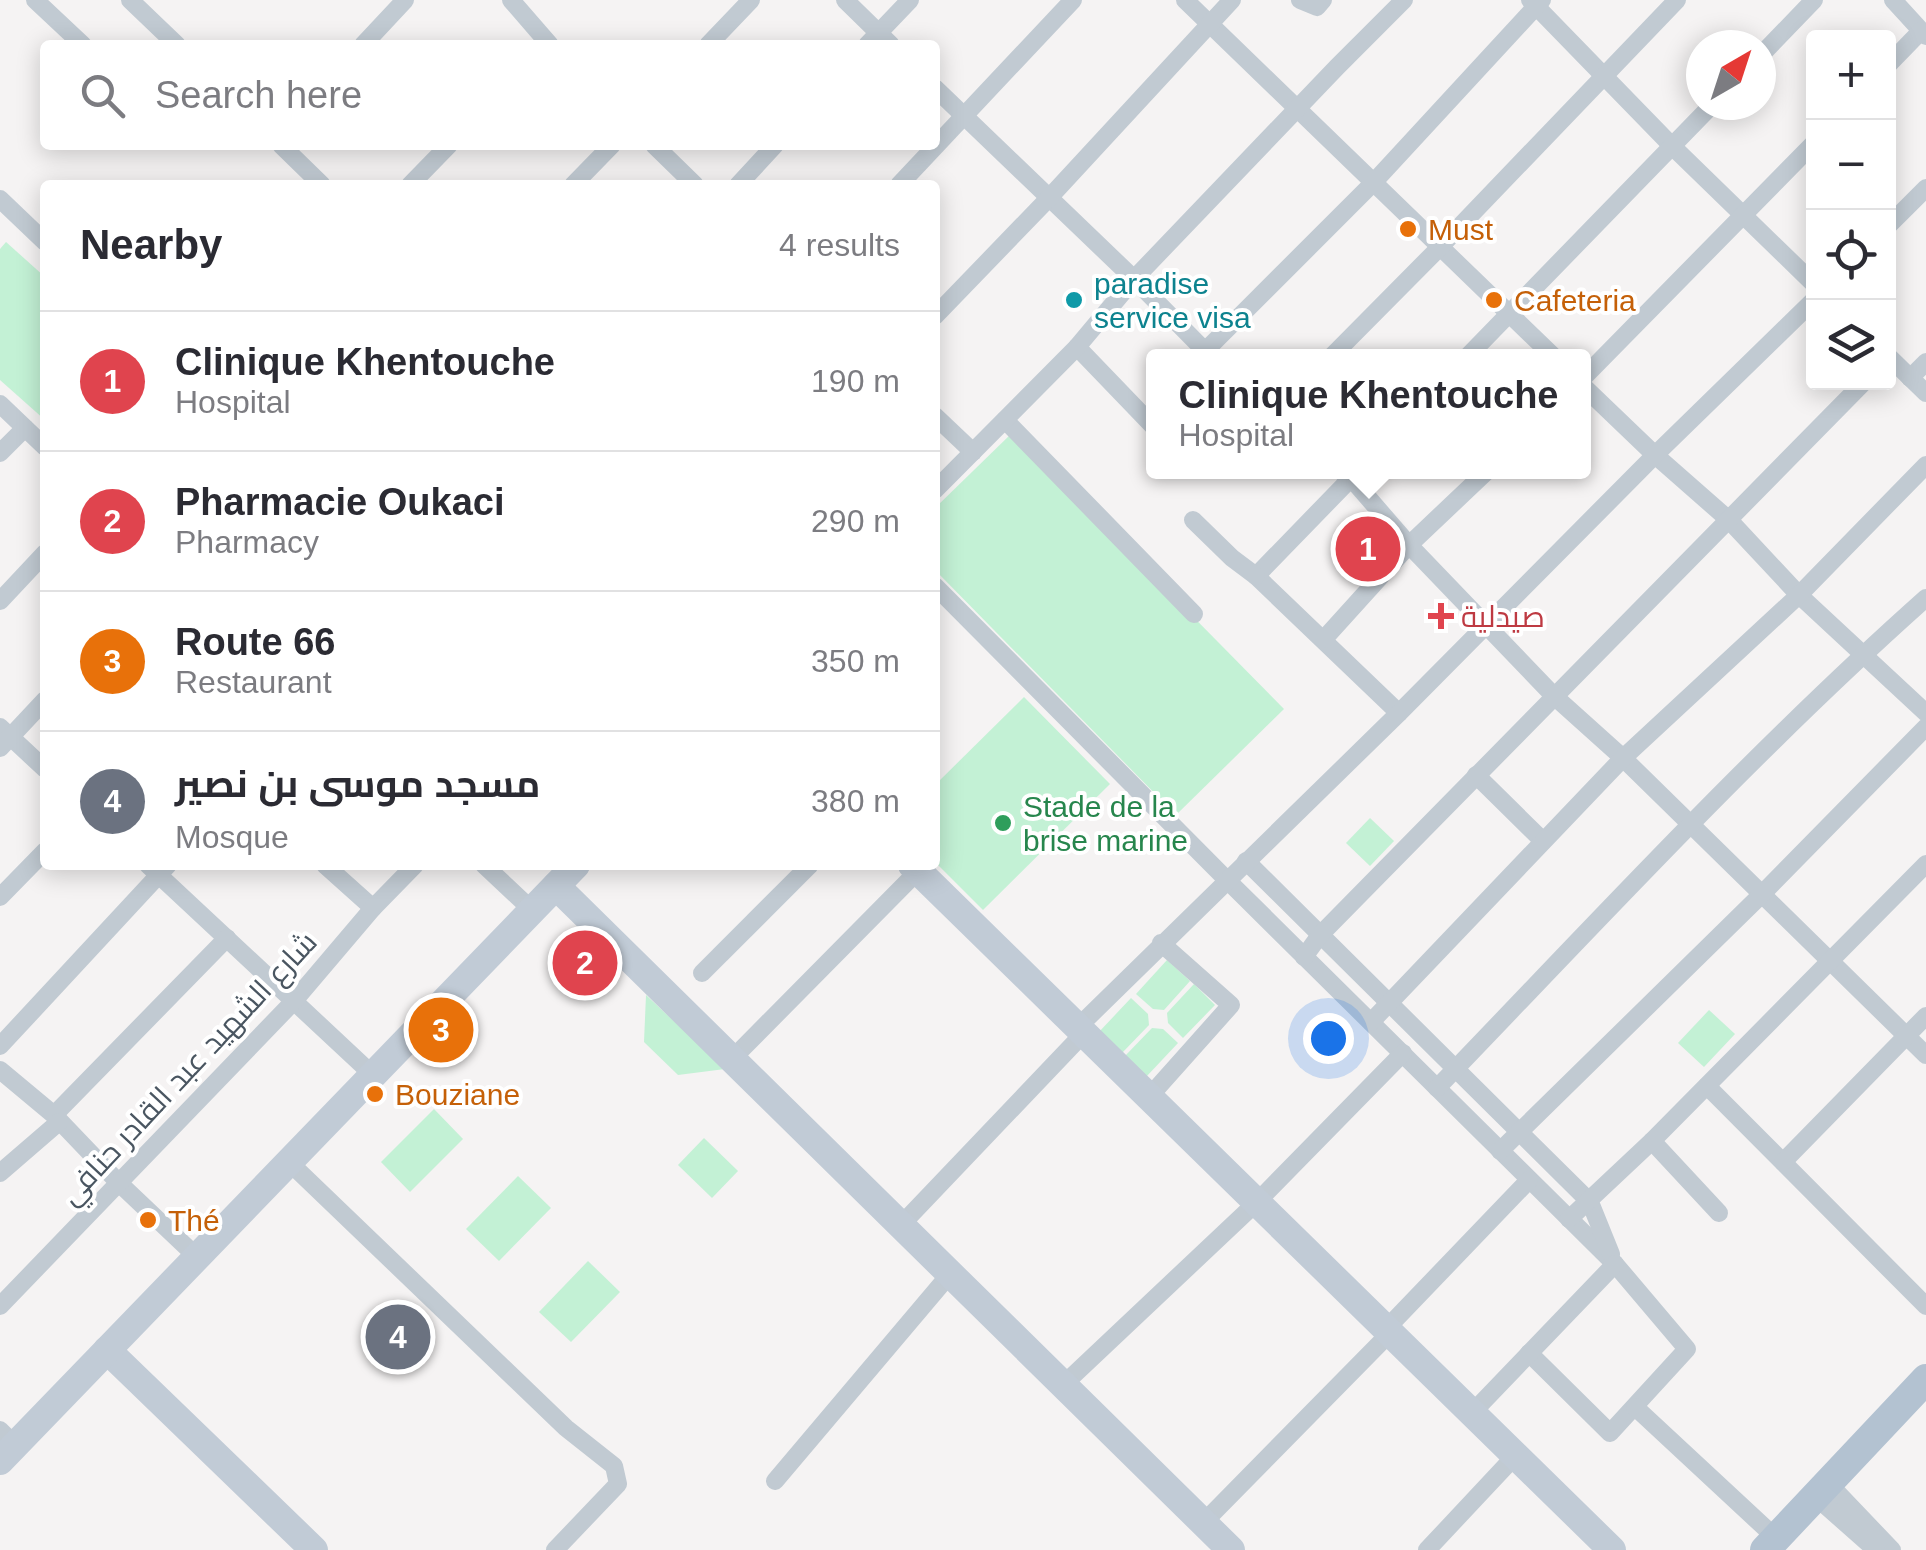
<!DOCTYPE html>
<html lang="en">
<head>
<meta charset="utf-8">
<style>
  body { margin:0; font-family:Arial,Cairo,sans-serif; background:#f2f2f3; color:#2b2b33 }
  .controls { position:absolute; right:30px; top:30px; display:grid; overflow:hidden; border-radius:10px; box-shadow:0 5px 25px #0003 }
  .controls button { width:90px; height:90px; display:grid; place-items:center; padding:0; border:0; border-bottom:2px solid #e1e1e2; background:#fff; color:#2b2b33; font:50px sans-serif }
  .compass { position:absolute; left:1686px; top:30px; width:90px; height:90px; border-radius:50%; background:#fff; box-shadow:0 5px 25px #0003; rotate:39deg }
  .you { position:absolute; left:1328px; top:1038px; width:35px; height:35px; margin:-25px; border:8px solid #fff; border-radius:50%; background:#1a73e8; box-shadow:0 0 0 15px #1a73e833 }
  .badge { display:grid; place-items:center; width:65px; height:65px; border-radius:50%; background:#1a73e8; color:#fff; font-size:32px; font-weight:700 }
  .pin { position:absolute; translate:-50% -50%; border:5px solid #fff; box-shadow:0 2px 10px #0006 }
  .popup { position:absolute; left:1146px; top:349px; width:445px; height:130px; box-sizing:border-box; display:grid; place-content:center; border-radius:10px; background:#fff; filter:drop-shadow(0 2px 8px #0005); font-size:32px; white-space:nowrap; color:#7c7c81 }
  .popup b { font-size:38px; color:#2b2b33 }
  .popup::after { content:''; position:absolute; left:50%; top:100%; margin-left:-20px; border:20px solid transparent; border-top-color:#fff }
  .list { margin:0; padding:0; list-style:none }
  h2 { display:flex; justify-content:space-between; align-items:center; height:130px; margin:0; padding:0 40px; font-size:42px }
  h2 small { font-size:32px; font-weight:400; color:#7c7c81 }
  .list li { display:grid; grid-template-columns:65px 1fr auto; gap:30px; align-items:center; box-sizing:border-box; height:140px; padding:0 40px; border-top:2px solid #e1e1e2 }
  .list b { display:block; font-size:38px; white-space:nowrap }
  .list p { margin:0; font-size:32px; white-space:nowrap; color:#7c7c81 }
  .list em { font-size:32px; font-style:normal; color:#7c7c81 }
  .icon { flex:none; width:55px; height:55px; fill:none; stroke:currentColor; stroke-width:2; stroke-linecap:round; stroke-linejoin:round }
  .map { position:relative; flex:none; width:1926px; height:1550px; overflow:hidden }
  .search { position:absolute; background:#fff; box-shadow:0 5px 25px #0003; left:40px; top:40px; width:900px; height:110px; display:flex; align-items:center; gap:25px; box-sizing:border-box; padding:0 35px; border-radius:10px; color:#7c7c81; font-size:38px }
  .panel { position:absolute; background:#fff; box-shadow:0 5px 25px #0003; left:40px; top:180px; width:900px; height:690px; border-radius:10px }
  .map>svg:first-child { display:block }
  .green { fill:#c3f1d5 }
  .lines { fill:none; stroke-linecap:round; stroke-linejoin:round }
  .minor { stroke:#c1cad2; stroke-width:18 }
  .secondary { stroke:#c1cbd6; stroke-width:28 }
  .primary { stroke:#b3c2d1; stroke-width:30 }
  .food-dot { fill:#e8710a; stroke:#fff; stroke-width:4 }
  .culture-dot { fill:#0f9aa8; stroke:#fff; stroke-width:4 }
  .health-dot { fill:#e0444e; stroke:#fff; stroke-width:4 }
  .leisure-dot { fill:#2e9e5b; stroke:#fff; stroke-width:4 }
  .labels { text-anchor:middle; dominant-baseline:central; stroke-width:8; stroke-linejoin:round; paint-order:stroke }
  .food-label { font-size:30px; fill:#c56008; stroke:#fff; text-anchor:start }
  .culture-label { font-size:30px; fill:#0d838f; stroke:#fff; text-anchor:start }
  .health-label { font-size:30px; fill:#be3a42; stroke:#fff; text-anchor:start }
  .leisure-label { font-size:30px; fill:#27864d; stroke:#fff; text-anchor:start }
  .street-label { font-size:30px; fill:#4a5661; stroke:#fff }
</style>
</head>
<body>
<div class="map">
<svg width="1926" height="1550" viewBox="0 0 1926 1550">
  <rect width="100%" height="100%" fill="#f5f3f3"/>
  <g class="green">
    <path d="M6 242 45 277V420L0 380V249Z"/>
    <path d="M1012 433 1284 709 1176 815 935 570V508Z"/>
    <path d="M1024 697 1110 784 983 910 935 862V785Z"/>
    <path d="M1370 818 1394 841 1370 866 1346 843Z"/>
    <path d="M1167 960 1190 981 1164 1010 1153 1009 1136 994Z"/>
    <path d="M1194 984 1215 1005 1183 1038 1168 1023 1167 1013Z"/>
    <path d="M646 995 725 1069 678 1075 644 1042Z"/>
    <path d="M1131 998 1148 1014 1149 1025 1122 1053 1099 1032Z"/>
    <path d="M1709 1010 1735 1034 1704 1067 1678 1043Z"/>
    <path d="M1152 1028 1163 1029 1178 1043 1146 1077 1125 1056Z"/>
    <path d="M434 1109 463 1139 410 1192 381 1162Z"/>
    <path d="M704 1138 738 1171 712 1198 678 1165Z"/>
    <path d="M518 1176 551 1208 499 1261 466 1229Z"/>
    <path d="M588 1261 620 1292 571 1342 539 1312Z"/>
  </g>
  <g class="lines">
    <g class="minor">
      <path d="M35 0 83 45"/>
      <path d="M130 0 177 45"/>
      <path d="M511 0 550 45"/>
      <path d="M845 0 891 45"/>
      <path d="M1185 0 1553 356"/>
      <path d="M1300 0 1317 7 1323 0"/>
      <path d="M1530 0 1672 146 1814 284"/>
      <path d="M1893 0 1926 36"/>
      <path d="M363 45 405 0"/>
      <path d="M708 45 751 0"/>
      <path d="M867 45 910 0"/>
      <path d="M1761 55 1814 0"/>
      <path d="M1888 65 1921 31"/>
      <path d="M935 88 1134 279 1210 356"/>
      <path d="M281 145 322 185"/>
      <path d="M654 145 695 185"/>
      <path d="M410 185 449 145"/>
      <path d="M573 185 612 145"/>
      <path d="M738 185 775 145"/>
      <path d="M899 185 1073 0"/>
      <path d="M0 199 45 242"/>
      <path d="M1888 226 1926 188"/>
      <path d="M935 316 1048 199 1232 0"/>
      <path d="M1077 347 1153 426"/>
      <path d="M1205 351 1373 183 1542 0"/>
      <path d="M1332 356 1440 247 1677 0"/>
      <path d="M1468 356 1712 105"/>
      <path d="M1888 356 1926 393"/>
      <path d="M1583 378 1814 143"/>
      <path d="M1910 378 1926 362"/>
      <path d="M1583 386 1655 455 1729 520 1799 595 1926 713"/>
      <path d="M0 404 45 447"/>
      <path d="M935 416 973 452"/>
      <path d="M1005 420 1194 614"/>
      <path d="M0 453 25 428"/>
      <path d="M1342 472 1351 478 1409 545 1554 696 1623 758 1926 1055"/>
      <path d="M1357 472 1256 576 1399 713"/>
      <path d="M935 490 1077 347 1134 279 1337 67 1404 0"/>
      <path d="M1193 520 1232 558 1256 576"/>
      <path d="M935 586 1227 880 1615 1264 1687 1349 1610 1433 1529 1353"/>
      <path d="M0 601 45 553"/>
      <path d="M1324 639 1409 545 1486 472"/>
      <path d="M0 727 45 769"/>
      <path d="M0 748 45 700"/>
      <path d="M1476 775 1543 841"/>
      <path d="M1246 861 1590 1202 1611 1254"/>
      <path d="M148 865 373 1075"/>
      <path d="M325 865 373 908"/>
      <path d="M484 865 532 910"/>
      <path d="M0 897 45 851"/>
      <path d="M1304 957 1320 935 1864 382"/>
      <path d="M702 973 810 865"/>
      <path d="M1371 1022 1623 758 1799 595 1926 465"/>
      <path d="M1078 1027 1399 713 1655 455 1814 300"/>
      <path d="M0 1046 168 865"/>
      <path d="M732 1059 918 871"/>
      <path d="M0 1070 54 1115 119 1183 197 1257"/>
      <path d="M1707 1086 1926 1306"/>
      <path d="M1437 1088C1597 922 1754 751 1926 598"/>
      <path d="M1149 1097 1231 1005 1161 943"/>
      <path d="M54 1115 227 938"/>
      <path d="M1652 1141 1719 1213"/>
      <path d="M1500 1151 1761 895 1926 727"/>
      <path d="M289 1162 566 1428 614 1466 618 1484 555 1550"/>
      <path d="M1783 1162 1926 1016"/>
      <path d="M0 1173 59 1122"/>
      <path d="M1569 1219 1652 1141 1926 864"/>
      <path d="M901 1225 1084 1033"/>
      <path d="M0 1306 294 1001 373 908 415 865"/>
      <path d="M1386 1329 1529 1180"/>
      <path d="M1063 1385 1257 1202 1403 1053"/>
      <path d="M1635 1407 1776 1538"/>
      <path d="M1472 1413 1615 1264"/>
      <path d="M0 1430 15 1445"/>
      <path d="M775 1481 950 1274"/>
      <path d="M1829 1484 1892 1550"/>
      <path d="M1816 1497 1876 1550"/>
      <path d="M1203 1523 1390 1333"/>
      <path d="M1427 1550 1516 1455"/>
    </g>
    <g class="secondary">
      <path d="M912 865 1612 1550"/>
      <path d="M556 886 1231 1550"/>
      <path d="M107 1350 314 1550"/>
      <path d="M0 1461 576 865"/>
    </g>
    <path class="primary" d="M1765 1550 1926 1379"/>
  </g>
  <g class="food-dot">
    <circle cx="1408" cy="229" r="10"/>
    <circle cx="1494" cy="300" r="10"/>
    <circle cx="375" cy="1094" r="10"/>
    <circle cx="148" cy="1220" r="10"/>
  </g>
  <circle class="culture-dot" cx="1074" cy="300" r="10"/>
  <path class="health-dot" d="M1436 601h10v10h10v10h-10v10h-10v-10h-10v-10h10z"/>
  <circle class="leisure-dot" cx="1003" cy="823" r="10"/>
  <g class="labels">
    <g class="food-label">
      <text x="1428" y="229">Must</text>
      <text x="1514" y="300">Cafeteria</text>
      <text x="395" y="1094">Bouziane</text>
      <text x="168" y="1220">Thé</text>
    </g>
    <g class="culture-label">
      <text x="1094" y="283">paradise<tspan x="1094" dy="34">service visa</tspan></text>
    </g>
    <g class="health-label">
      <text x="1461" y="616">صيدلية</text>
    </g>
    <g class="leisure-label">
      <text x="1023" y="806">Stade de la<tspan x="1023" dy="34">brise marine</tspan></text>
    </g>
    <g class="street-label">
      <text transform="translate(188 1068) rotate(-47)">شارع الشهيد عبد القادر حنافي</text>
    </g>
  </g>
</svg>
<div class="controls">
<button>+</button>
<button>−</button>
<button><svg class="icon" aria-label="locate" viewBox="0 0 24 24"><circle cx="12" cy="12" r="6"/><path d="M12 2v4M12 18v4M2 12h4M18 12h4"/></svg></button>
<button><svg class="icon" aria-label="layers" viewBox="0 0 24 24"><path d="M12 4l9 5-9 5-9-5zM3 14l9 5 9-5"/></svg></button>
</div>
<svg class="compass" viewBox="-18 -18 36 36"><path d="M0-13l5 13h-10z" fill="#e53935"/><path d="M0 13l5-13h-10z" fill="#7c7c81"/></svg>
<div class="you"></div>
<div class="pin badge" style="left:1368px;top:549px;background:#e0444e">1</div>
<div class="popup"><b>Clinique Khentouche</b>Hospital</div>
<div class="pin badge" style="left:585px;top:963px;background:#e0444e">2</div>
<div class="pin badge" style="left:441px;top:1030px;background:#e8710a">3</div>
<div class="pin badge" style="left:398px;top:1337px;background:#6b7280">4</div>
<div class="search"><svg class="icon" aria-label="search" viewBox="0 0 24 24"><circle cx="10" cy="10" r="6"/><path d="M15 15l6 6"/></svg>Search here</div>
<section class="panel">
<h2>Nearby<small>4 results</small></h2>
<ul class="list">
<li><span class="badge" style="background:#e0444e">1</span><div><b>Clinique Khentouche</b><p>Hospital</p></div><em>190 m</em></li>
<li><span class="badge" style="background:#e0444e">2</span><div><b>Pharmacie Oukaci</b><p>Pharmacy</p></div><em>290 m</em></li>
<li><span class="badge" style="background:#e8710a">3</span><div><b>Route 66</b><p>Restaurant</p></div><em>350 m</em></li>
<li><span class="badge" style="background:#6b7280">4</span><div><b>مسجد موسى بن نصير</b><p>Mosque</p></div><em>380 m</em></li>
</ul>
</section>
</div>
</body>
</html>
